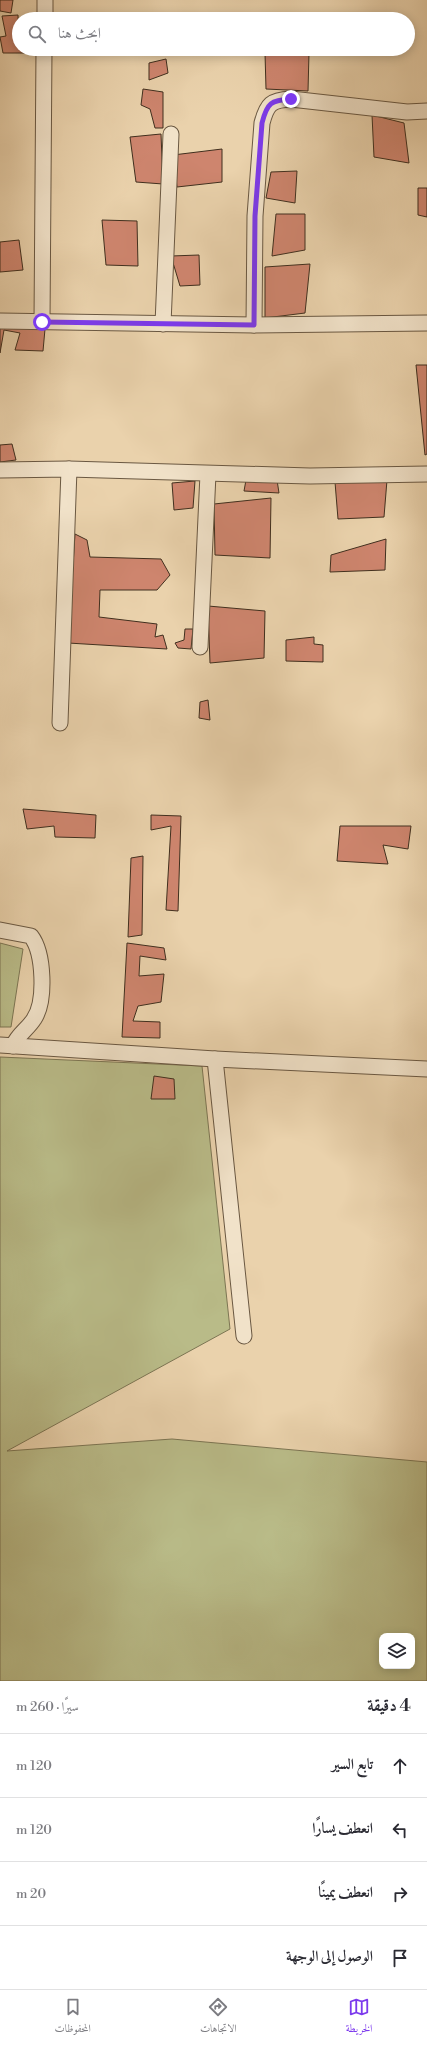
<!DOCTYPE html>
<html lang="ar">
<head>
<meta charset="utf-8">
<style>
  body { margin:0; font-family:"Libre Bodoni",Amiri,serif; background:#f7f7f7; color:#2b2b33; direction:rtl }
  .controls { position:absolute; right:12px; bottom:12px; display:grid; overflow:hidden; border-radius:8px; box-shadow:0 2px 10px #0003 }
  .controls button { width:36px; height:36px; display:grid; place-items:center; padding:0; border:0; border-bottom:1px solid #e1e1e2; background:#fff; color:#2b2b33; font:20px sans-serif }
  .stop { position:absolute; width:12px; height:12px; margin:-9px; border:3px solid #7c3aed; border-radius:50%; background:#fff }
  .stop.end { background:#7c3aed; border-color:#fff; box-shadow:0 1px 4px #0008 }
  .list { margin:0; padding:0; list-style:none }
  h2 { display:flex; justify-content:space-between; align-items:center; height:52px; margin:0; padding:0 16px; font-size:17px }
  h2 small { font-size:13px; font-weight:400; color:#7c7c81 }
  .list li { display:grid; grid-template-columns:26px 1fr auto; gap:12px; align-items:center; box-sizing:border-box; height:64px; padding:0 16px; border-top:1px solid #e1e1e2 }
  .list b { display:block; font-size:15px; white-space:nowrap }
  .list em { font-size:13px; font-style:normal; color:#7c7c81 }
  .icon { flex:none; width:22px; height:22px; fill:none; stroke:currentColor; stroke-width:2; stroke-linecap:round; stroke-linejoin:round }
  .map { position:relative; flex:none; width:427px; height:1681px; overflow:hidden; direction:ltr }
  .search { position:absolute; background:#fff; box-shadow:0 2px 10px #0003; left:12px; right:12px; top:12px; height:44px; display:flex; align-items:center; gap:10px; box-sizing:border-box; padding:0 14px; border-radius:22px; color:#7c7c81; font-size:15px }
  .sheet { height:308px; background:#fff }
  nav { display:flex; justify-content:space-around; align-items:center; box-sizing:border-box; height:56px; border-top:1px solid #e1e1e2; background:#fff; font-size:11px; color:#7c7c81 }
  nav a { display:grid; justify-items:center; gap:2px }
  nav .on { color:#7c3aed }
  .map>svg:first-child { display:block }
  .green { fill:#b9bb88; stroke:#7c7553; fill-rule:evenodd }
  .building { fill:#ce856e; stroke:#402f1e }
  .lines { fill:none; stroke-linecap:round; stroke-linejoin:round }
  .minor-casing { stroke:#6a5842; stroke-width:17 }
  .minor { stroke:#f1e2c9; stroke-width:15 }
  .route { stroke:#7c3aed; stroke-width:5 }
</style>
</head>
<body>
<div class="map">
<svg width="427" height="1681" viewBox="0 0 427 1681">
  <rect width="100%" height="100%" fill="#ead2ac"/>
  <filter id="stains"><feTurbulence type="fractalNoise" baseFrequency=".005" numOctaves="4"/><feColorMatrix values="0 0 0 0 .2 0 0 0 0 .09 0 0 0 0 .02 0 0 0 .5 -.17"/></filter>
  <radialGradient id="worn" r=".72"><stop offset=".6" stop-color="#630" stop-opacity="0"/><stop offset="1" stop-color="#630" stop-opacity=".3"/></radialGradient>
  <g class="green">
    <path d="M0 943 23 949 11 1027H0Z"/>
    <path d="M0 1057 202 1066 230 1329 7 1451 172 1439 427 1462V1681H0ZM382 1636H412V1666H382Z"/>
  </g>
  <g class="building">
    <path d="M0 0H13L11 13 0 11Z"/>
    <path d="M18 15 19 49H38L37 53H3L0 37 6 36 2 16Z"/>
    <path d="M265 53H309L308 91 266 89Z"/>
    <path d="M166 59 168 73 149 80V63Z"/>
    <path d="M143 89 163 92V128H155L150 109 141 105Z"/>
    <path d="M372 115 404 123 409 163 374 157Z"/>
    <path d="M161 134 163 184 136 182 130 137Z"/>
    <path d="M222 149V182L177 187 173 155Z"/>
    <path d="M297 171 295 203 266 198 271 172Z"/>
    <path d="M418 188H427V217L418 215Z"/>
    <path d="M276 214H305V250L272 256Z"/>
    <path d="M102 220 137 221 138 266 106 265Z"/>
    <path d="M19 240 23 270 0 272V242Z"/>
    <path d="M199 255 200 285 180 286 171 256Z"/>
    <path d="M310 264 305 313 265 318V267Z"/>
    <path d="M0 328 45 329 43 351 15 350 20 333 4 330 0 353Z"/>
    <path d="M416 365H427V454L425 455Z"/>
    <path d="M12 444 16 460 0 462V445Z"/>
    <path d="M246 480H277L279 493 244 491Z"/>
    <path d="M387 480 384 517 338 519 335 482Z"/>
    <path d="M195 481 193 508 174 510 172 483Z"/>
    <path d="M271 498 270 558 215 555 214 504Z"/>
    <path d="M75 534 87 540 90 557 161 559 170 575 157 590H100L99 617 157 624 155 637 163 635 167 649 68 643Z"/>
    <path d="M386 539 385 570 330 572 331 555Z"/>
    <path d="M208 606 265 611 264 658 210 663Z"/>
    <path d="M185 629H193L191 649 178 648 175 643 184 640Z"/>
    <path d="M314 637V644L323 645V662L286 661V640Z"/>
    <path d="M208 700 210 720 199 718 200 702Z"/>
    <path d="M23 809 96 815 95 838 55 837 54 826 27 829Z"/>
    <path d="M151 815 181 816 178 911 166 910 171 826 151 830Z"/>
    <path d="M340 826H411L408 849 383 845 388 864 337 861Z"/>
    <path d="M143 856 142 935 128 937 131 858Z"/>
    <path d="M127 943 164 948 166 960 140 956 139 976 164 974 161 1002 138 1006 133 1021 160 1022V1038L122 1037Z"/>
    <path d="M154 1076 174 1079 175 1099H151Z"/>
  </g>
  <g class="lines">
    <g class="minor-casing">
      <g id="minor">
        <path d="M45 19V0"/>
        <path d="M0 321 254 325 427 323"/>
        <path d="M42 321 44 49"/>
        <path d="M163 324 171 134"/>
        <path d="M254 325 255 216 262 123C267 104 271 100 291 99L407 112 427 111"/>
        <path d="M0 470 69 469 310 476 427 474"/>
        <path d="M200 647 208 474"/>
        <path d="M60 723 69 469"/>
        <path d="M0 930 31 936C44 953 46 1001 34 1019 28 1029 18 1034 13 1046"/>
        <path d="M0 1045 215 1059 427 1069"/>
        <path d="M215 1059 244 1336"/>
      </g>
    </g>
    <use href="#minor" class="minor"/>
  </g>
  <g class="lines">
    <path class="route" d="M42 322 254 325 255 216 262 123C267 103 271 100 291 99"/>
  </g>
  <rect width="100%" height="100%" filter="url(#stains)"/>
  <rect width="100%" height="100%" fill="url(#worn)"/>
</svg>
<div class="controls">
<button><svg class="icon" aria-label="layers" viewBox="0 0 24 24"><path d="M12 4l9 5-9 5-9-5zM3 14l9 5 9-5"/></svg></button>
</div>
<div class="stop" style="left:42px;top:322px"></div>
<div class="stop end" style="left:291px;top:99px"></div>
<div class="search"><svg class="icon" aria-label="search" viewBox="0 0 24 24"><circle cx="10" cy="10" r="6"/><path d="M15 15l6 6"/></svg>ابحث هنا</div>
</div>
<section class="sheet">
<h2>4 دقيقة<small>سيرًا · 260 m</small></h2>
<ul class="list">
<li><svg class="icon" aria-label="ahead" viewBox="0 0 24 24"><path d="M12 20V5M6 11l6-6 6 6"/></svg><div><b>تابع السير</b></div><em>120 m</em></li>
<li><svg class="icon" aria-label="left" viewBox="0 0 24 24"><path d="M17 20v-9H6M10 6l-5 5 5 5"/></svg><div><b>انعطف يسارًا</b></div><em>120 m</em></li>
<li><svg class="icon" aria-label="right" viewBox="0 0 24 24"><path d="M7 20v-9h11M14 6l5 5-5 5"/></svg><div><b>انعطف يمينًا</b></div><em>20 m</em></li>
<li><svg class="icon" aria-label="arrive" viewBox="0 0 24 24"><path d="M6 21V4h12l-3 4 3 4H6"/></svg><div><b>الوصول إلى الوجهة</b></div></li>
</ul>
</section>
<nav>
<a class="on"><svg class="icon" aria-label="map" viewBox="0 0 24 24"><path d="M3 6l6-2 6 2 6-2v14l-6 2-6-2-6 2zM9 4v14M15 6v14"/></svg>الخريطة</a>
<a><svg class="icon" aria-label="directions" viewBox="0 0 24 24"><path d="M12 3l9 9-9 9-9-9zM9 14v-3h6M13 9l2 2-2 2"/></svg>الاتجاهات</a>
<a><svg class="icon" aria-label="saved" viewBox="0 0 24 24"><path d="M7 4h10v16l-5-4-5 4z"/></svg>المحفوظات</a>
</nav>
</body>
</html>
